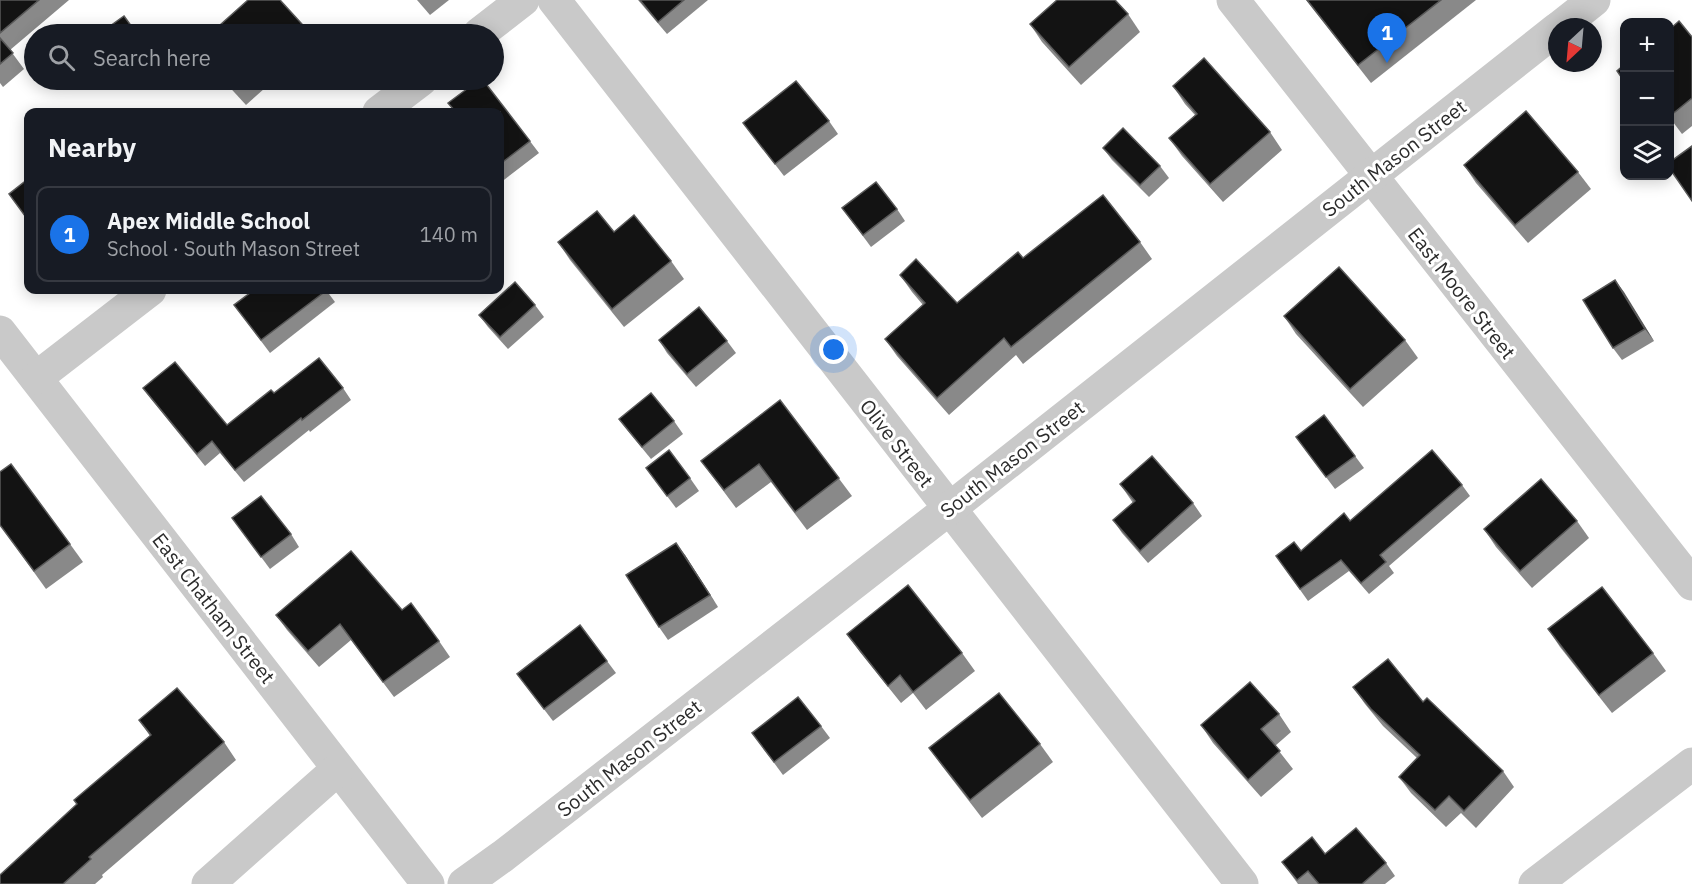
<!DOCTYPE html>
<html lang="en">
<head>
<meta charset="utf-8">
<style>
  body { margin:0; font-family:"IBM Plex Sans",sans-serif; background:#20242c; color:#f1f3f6 }
  .controls { position:absolute; right:18px; top:18px; display:grid; overflow:hidden; border-radius:12px; box-shadow:0 3px 15px #0003 }
  .controls button { width:54px; height:54px; display:grid; place-items:center; padding:0; border:0; border-bottom:2px solid #363941; background:#171b24; color:#f1f3f6; font:30px sans-serif }
  .compass { position:absolute; left:1548px; top:18px; width:54px; height:54px; border-radius:50%; background:#171b24; box-shadow:0 3px 15px #0003; rotate:206deg }
  .you { position:absolute; left:834px; top:350px; width:21px; height:21px; margin:-15px; border:4px solid #fff; border-radius:50%; background:#1a73e8; box-shadow:0 0 0 9px #1a73e833 }
  .badge { display:grid; place-items:center; width:39px; height:39px; border-radius:50%; background:#1a73e8; color:#fff; font-size:20px; font-weight:700 }
  .pin { position:absolute; translate:-50% -50px; filter:drop-shadow(0 2px 3px #0008) }
  .pin::after { content:''; position:absolute; top:32px; width:21px; height:18px; background:inherit; clip-path:polygon(0 0,100% 0,50% 100%) }
  .list { margin:0; padding:0; list-style:none }
  h2 { display:flex; justify-content:space-between; align-items:center; height:78px; margin:0; padding:0 24px; font-size:26px }
  h2 small { font-size:20px; font-weight:400; color:#9ea1a6 }
  .list li { display:grid; grid-template-columns:39px 1fr auto; gap:18px; align-items:center; box-sizing:border-box; height:96px; margin:0 12px 12px; padding:0 12px; border:2px solid #363941; border-radius:12px }
  .list b { display:block; font-size:22px; white-space:nowrap }
  .list p { margin:0; font-size:20px; white-space:nowrap; color:#9ea1a6 }
  .list em { font-size:20px; font-style:normal; color:#9ea1a6 }
  .icon { flex:none; width:33px; height:33px; fill:none; stroke:currentColor; stroke-width:2; stroke-linecap:round; stroke-linejoin:round }
  .map { position:relative; flex:none; width:1692px; height:884px; overflow:hidden }
  .search { position:absolute; background:#171b24; box-shadow:0 3px 15px #0003; left:24px; top:24px; width:480px; height:66px; display:flex; align-items:center; gap:15px; box-sizing:border-box; padding:0 21px; border-radius:33px; color:#9ea1a6; font-size:22px }
  .panel { position:absolute; background:#171b24; box-shadow:0 3px 15px #0003; left:24px; top:108px; width:480px; height:186px; border-radius:12px }
  .map>svg:first-child { display:block }
  .lines { fill:none; stroke-linecap:round; stroke-linejoin:round }
  .street { stroke:#c9c9c9; stroke-width:33 }
  .wall { fill:#898989 }
  .shaded-wall { fill:#5a5a5a }
  .building { fill:#131313; stroke:#5a5a5a; stroke-width:1.5 }
  .labels { text-anchor:middle; dominant-baseline:central; stroke-width:6; stroke-linejoin:round; paint-order:stroke }
  .street-label { font-size:20px; fill:#2c2c2c; stroke:#fff }
</style>
</head>
<body>
<div class="map">
<svg width="1692" height="884" viewBox="0 0 1692 884">
  <rect width="100%" height="100%" fill="#fff"/>
  <g class="lines">
    <g class="street">
      <path d="M554 0 1242 884"/>
      <path d="M1233 0 1692 584"/>
      <path d="M1560 27 1594 0"/>
      <path d="M479 34 523 0"/>
      <path d="M379 112 421 80"/>
      <path d="M0 332 428 884"/>
      <path d="M36 378 150 290"/>
      <path d="M208 884 338 769"/>
      <path d="M464 884 503 856 949 509 1557 29"/>
      <path d="M1535 884 1692 764"/>
    </g>
  </g>
  <g class="wall">
    <path d="M0 0H69L10 50 24 69 3 87 0 83Z"/>
    <path d="M417 0H449L430 15Z"/>
    <path d="M638 0H708L667 34Z"/>
    <path d="M1306 0H1476L1371 83Z"/>
    <path d="M1128 14 1140 32 1081 85 1042 42 1030 24Z"/>
    <path d="M1670 29 1692 37V126L1682 134 1670 118Z"/>
    <path d="M93 80H106L98 86Z"/>
    <path d="M223 80H274L246 105Z"/>
    <path d="M304 80H322L312 88Z"/>
    <path d="M479 80H483L539 153 500 183V112H455L448 103Z"/>
    <path d="M1173 86 1270 132 1282 150 1223 202 1182 156 1169 138 1195 115 1185 104Z"/>
    <path d="M829 121 838 134 784 176 743 123Z"/>
    <path d="M1103 148 1160 166 1169 178 1149 197 1112 160Z"/>
    <path d="M1464 165 1578 172 1591 189 1528 243 1476 183Z"/>
    <path d="M842 208 897 209 905 221 871 247Z"/>
    <path d="M614 232 671 261 684 279 624 327 570 260 558 242Z"/>
    <path d="M1140 242 1152 259 1023 364 1016 355 949 415 897 356 885 339 923 305 912 292 900 275 957 303 1023 258Z"/>
    <path d="M1615 280 1654 341 1622 360 1613 348Z"/>
    <path d="M326 290 335 302 270 353 234 305Z"/>
    <path d="M535 305 544 317 508 349 488 327 479 315Z"/>
    <path d="M1284 316 1405 340 1418 358 1363 407 1296 334Z"/>
    <path d="M659 340 727 341 736 353 696 387 667 353Z"/>
    <path d="M143 388 227 425 274 393 343 388 351 400 310 432 309 430 244 482 220 453 205 466 152 400Z"/>
    <path d="M780 400 852 496 807 530 771 482 736 508 701 461Z"/>
    <path d="M619 419 674 421 683 434 651 459 628 431Z"/>
    <path d="M1296 437 1355 456 1364 468 1335 489Z"/>
    <path d="M646 468 690 478 699 491 676 508Z"/>
    <path d="M1120 484 1193 503 1202 516 1148 563 1122 533 1113 520 1133 503Z"/>
    <path d="M1462 485 1470 496 1389 566 1394 573 1369 594 1349 571 1308 601 1276 556 1301 551 1350 521Z"/>
    <path d="M232 518 291 534 299 547 270 569Z"/>
    <path d="M1577 521 1589 538 1532 588 1496 547 1484 529Z"/>
    <path d="M0 525 70 544 83 562 46 589Z"/>
    <path d="M685 555 718 607 668 640 659 627Z"/>
    <path d="M402 610 439 641 450 657 394 697 351 640 319 667 287 630 276 615Z"/>
    <path d="M1548 629 1653 653 1666 671 1612 713 1560 647Z"/>
    <path d="M847 634 962 653 975 671 926 710 913 693 901 703 860 652Z"/>
    <path d="M607 661 616 673 553 721 517 674Z"/>
    <path d="M1353 687 1423 702 1503 771 1514 787 1476 828 1461 813 1446 827 1411 793 1399 777 1417 758 1383 726 1365 704Z"/>
    <path d="M1279 714 1291 732 1275 746 1293 769 1261 797 1213 743 1201 725Z"/>
    <path d="M139 720 224 742 236 760 102 875 103 877 95 884H0L77 804 150 736Z"/>
    <path d="M821 726 830 738 783 775 752 733Z"/>
    <path d="M1040 744 1053 762 982 818 942 766 929 748Z"/>
    <path d="M1325 854 1386 863 1395 876 1385 884H1298L1282 862Z"/>
  </g>
  <g class="shaded-wall">
    <path d="M1615 280 1624 292 1654 341 1645 329Z"/>
    <path d="M676 543 685 555 718 607 710 595Z"/>
  </g>
  <g class="building">
    <path d="M0 0H39L0 33Z"/>
    <path d="M248 0H280L311 34H210Z"/>
    <path d="M640 0H684L658 22Z"/>
    <path d="M1057 0H1115L1128 14 1069 67 1030 24Z"/>
    <path d="M1307 0H1441L1358 65Z"/>
    <path d="M124 16 137 34H99Z"/>
    <path d="M1679 21 1692 37V98L1670 116V29Z"/>
    <path d="M0 38 13 53 0 64Z"/>
    <path d="M1204 58 1270 132 1210 184 1169 138 1197 114 1173 86Z"/>
    <path d="M1624 65V81L1617 71Z"/>
    <path d="M227 80H242L234 87Z"/>
    <path d="M479 80H483L530 141 500 164V112H456L448 103Z"/>
    <path d="M796 81 829 121 775 164 743 123Z"/>
    <path d="M1526 111 1578 172 1515 225 1464 165Z"/>
    <path d="M1123 128 1160 166 1140 185 1103 148Z"/>
    <path d="M1692 146V201L1670 169V162Z"/>
    <path d="M28 179V220L9 194Z"/>
    <path d="M876 182 897 209 863 235 842 208Z"/>
    <path d="M1103 195 1140 242 1011 347 1004 338 937 398 885 339 925 303 900 275 916 259 957 303 1018 252 1023 258Z"/>
    <path d="M597 211 614 232 634 215 671 261 612 309 558 242Z"/>
    <path d="M1339 267 1405 340 1350 389 1284 316Z"/>
    <path d="M1615 280 1645 329 1613 348 1583 300Z"/>
    <path d="M515 282 535 305 500 337 479 315Z"/>
    <path d="M254 290H327L261 340 234 305Z"/>
    <path d="M699 307 727 341 687 374 659 340Z"/>
    <path d="M319 358 343 388 302 420 301 418 235 470 212 441 197 454 143 388 175 362 227 425 271 390 274 393Z"/>
    <path d="M651 393 674 421 642 447 619 419Z"/>
    <path d="M780 400 839 478 795 512 759 464 724 490 701 461Z"/>
    <path d="M1324 415 1355 456 1326 477 1296 437Z"/>
    <path d="M669 450 690 478 667 496 646 468Z"/>
    <path d="M1432 450 1462 485 1380 555 1386 562 1361 583 1341 560 1300 589 1276 556 1294 542 1301 551 1344 513 1350 521Z"/>
    <path d="M1152 456 1193 503 1140 551 1113 520 1135 501 1120 484Z"/>
    <path d="M11 464 70 544 34 571 0 525V472Z"/>
    <path d="M1541 479 1577 521 1520 571 1484 529Z"/>
    <path d="M261 496 291 534 261 557 232 518Z"/>
    <path d="M676 543 710 595 659 627 626 575Z"/>
    <path d="M351 551 402 610 411 603 439 641 383 682 340 624 308 651 276 615Z"/>
    <path d="M908 585 962 653 913 692 900 675 888 686 847 634Z"/>
    <path d="M1602 587 1653 653 1599 695 1548 629Z"/>
    <path d="M580 625 607 661 544 709 517 674Z"/>
    <path d="M1388 659 1423 702 1427 698 1503 771 1464 811 1449 796 1435 810 1399 777 1420 755 1371 709 1353 687Z"/>
    <path d="M1250 682 1279 714 1261 729 1280 751 1248 780 1201 725Z"/>
    <path d="M177 688 224 742 89 857 91 859 63 884H0V875L77 804 74 800 151 735 139 720Z"/>
    <path d="M999 693 1040 744 970 800 929 748Z"/>
    <path d="M798 697 821 726 774 762 752 733Z"/>
    <path d="M1356 828 1386 863 1362 884H1319L1308 871 1297 880 1282 862 1312 837 1325 854Z"/>
  </g>
  <g class="labels">
    <g class="street-label">
      <text transform="translate(1394 158) rotate(-38)">South Mason Street</text>
      <text transform="translate(1462 293) rotate(52)">East Moore Street</text>
      <text transform="translate(897 443) rotate(52)">Olive Street</text>
      <text transform="translate(1012 459) rotate(-38)">South Mason Street</text>
      <text transform="translate(214 608) rotate(52)">East Chatham Street</text>
      <text transform="translate(629 758) rotate(-38)">South Mason Street</text>
    </g>
  </g>
</svg>
<div class="controls">
<button>+</button>
<button>−</button>
<button><svg class="icon" aria-label="layers" viewBox="0 0 24 24"><path d="M12 4l9 5-9 5-9-5zM3 14l9 5 9-5"/></svg></button>
</div>
<svg class="compass" viewBox="-18 -18 36 36"><path d="M0-13l5 13h-10z" fill="#e53935"/><path d="M0 13l5-13h-10z" fill="#9ea1a6"/></svg>
<div class="you"></div>
<div class="pin badge" style="left:1387px;top:63px">1</div>
<div class="search"><svg class="icon" aria-label="search" viewBox="0 0 24 24"><circle cx="10" cy="10" r="6"/><path d="M15 15l6 6"/></svg>Search here</div>
<section class="panel">
<h2>Nearby<small></small></h2>
<ul class="list">
<li><span class="badge">1</span><div><b>Apex Middle School</b><p>School · South Mason Street</p></div><em>140 m</em></li>
</ul>
</section>
</div>
</body>
</html>
